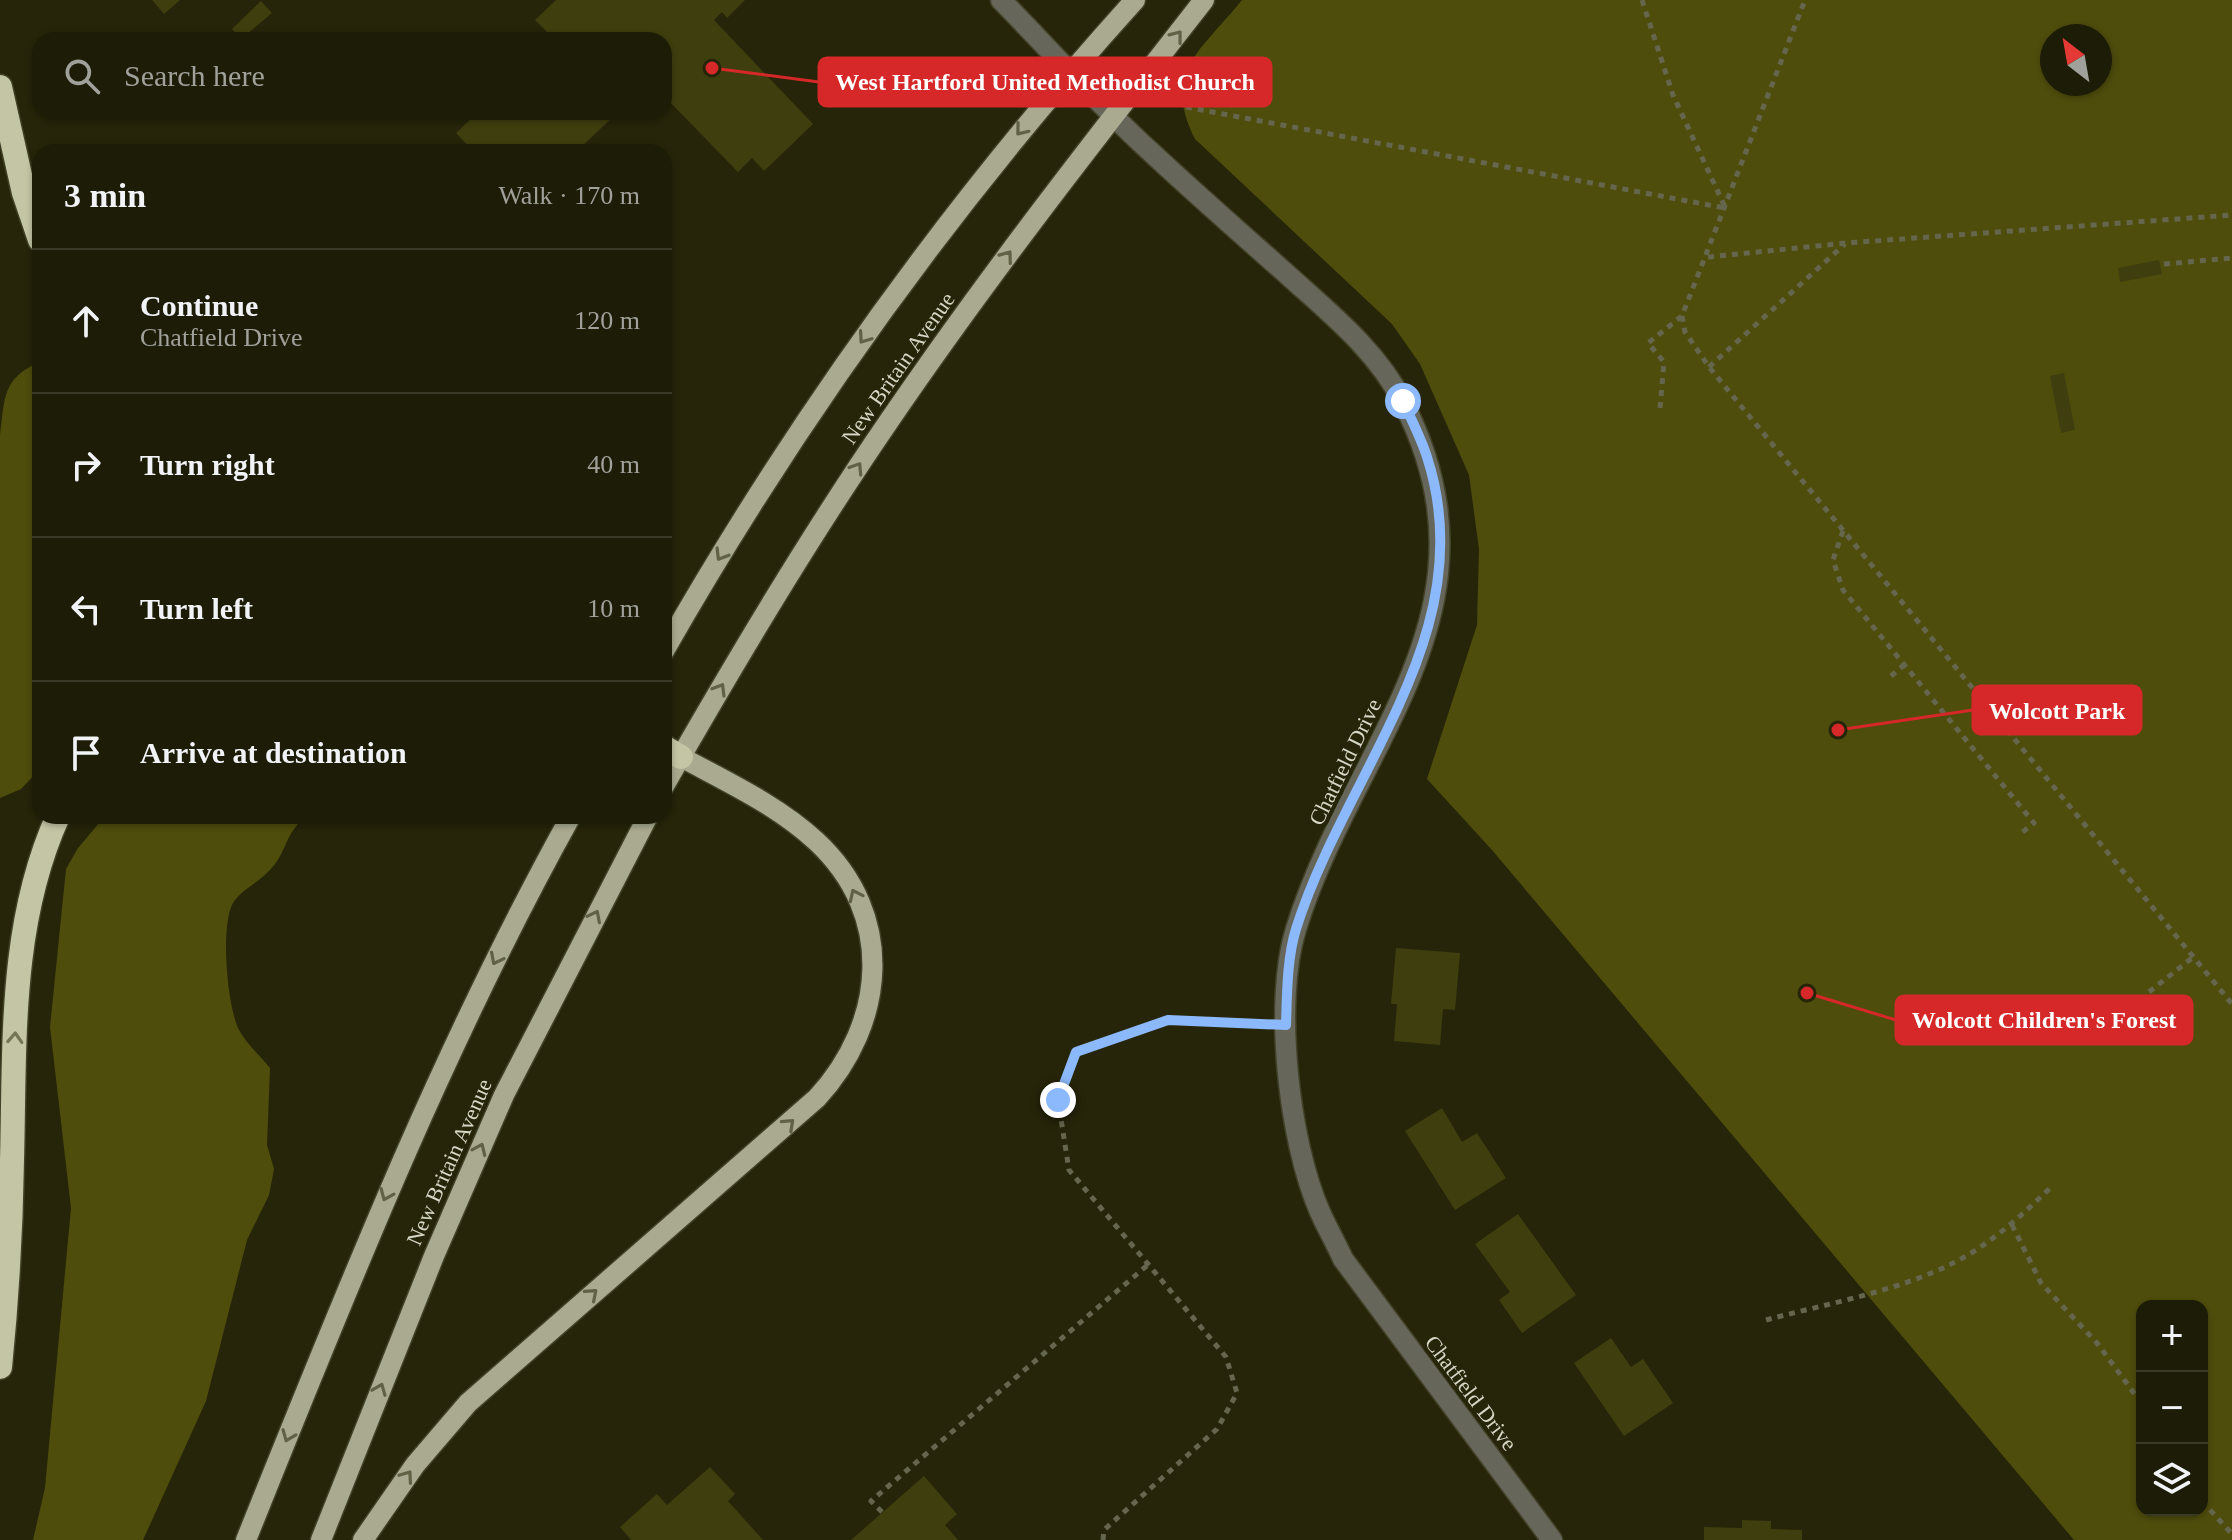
<!DOCTYPE html>
<html lang="en">
<head>
<meta charset="utf-8">
<style>
  body { margin:0; font-family:Georgia,serif; background:#292915; color:#f1f3f6 }
  .controls { position:absolute; right:24px; bottom:24px; display:grid; overflow:hidden; border-radius:16px; box-shadow:0 2px 6px #0004 }
  .controls button { width:72px; height:72px; display:grid; place-items:center; padding:0; border:0; border-bottom:2px solid #3a3a28; background:#1c1c07; color:#f1f3f6; font:40px sans-serif }
  .compass { position:absolute; left:2040px; top:24px; width:72px; height:72px; border-radius:50%; background:#1c1c07; box-shadow:0 2px 6px #0004; rotate:329deg }
  .stop { position:absolute; width:24px; height:24px; margin:-18px; border:6px solid #8cb9fc; border-radius:50%; background:#fff }
  .stop.end { background:#8cb9fc; border-color:#fff; box-shadow:0 2px 8px #0008 }
  .list { margin:0; padding:0; list-style:none }
  h2 { display:flex; justify-content:space-between; align-items:center; height:104px; margin:0; padding:0 32px; font-size:34px }
  h2 small { font-size:26px; font-weight:400; color:#a0a19b }
  .list li { display:grid; grid-template-columns:52px 1fr auto; gap:24px; align-items:center; box-sizing:border-box; height:144px; padding:0 32px; border-top:2px solid #3a3a28 }
  .list b { display:block; font-size:30px; white-space:nowrap }
  .list p { margin:0; font-size:26px; white-space:nowrap; color:#a0a19b }
  .list em { font-size:26px; font-style:normal; color:#a0a19b }
  .icon { flex:none; width:44px; height:44px; fill:none; stroke:currentColor; stroke-width:2; stroke-linecap:round; stroke-linejoin:round }
  .map { position:relative; flex:none; width:2232px; height:1540px; overflow:hidden }
  .search { position:absolute; background:#1c1c07; box-shadow:0 2px 6px #0004; left:32px; top:32px; width:640px; height:88px; display:flex; align-items:center; gap:20px; box-sizing:border-box; padding:0 28px; border-radius:24px; color:#a0a19b; font-size:30px }
  .panel { position:absolute; background:#1c1c07; box-shadow:0 2px 6px #0004; left:32px; top:144px; width:640px; height:680px; border-radius:24px }
  .map>svg:first-child { display:block }
  .green { fill:#4f4d0c; fill-rule:evenodd }
  .building { fill:#3f3e0e }
  .lines { fill:none; stroke-linecap:round; stroke-linejoin:round }
  .minor-casing { stroke:#424127; stroke-width:23 }
  .major-casing { stroke:#424127; stroke-width:23 }
  .highway-casing { stroke:#424127; stroke-width:27 }
  .path { stroke:#66664e; stroke-width:5; stroke-dasharray:6 6; stroke-linecap:butt }
  .minor { stroke:#66675a; stroke-width:20 }
  .major { stroke:#a9aa8f; stroke-width:20 }
  .highway { stroke:#c4c5a4; stroke-width:24 }
  .oneway { stroke:#616145 }
  .oneway2 { stroke:#757556 }
  .route { stroke:#8cb9fc; stroke-width:10 }
  .labels { text-anchor:middle; dominant-baseline:central; stroke-width:8; stroke-linejoin:round; paint-order:stroke }
  .street-label { font-size:22px; fill:#d7d7c7; stroke:#262509 }
  .leader { fill:none; stroke:#d62828; stroke-width:3 }
  .callout-dot { fill:#d62828; stroke:#262509; stroke-width:3 }
  .callout { fill:#d62828; stroke:#d62828; stroke-width:3 }
  .callout-label { font-size:24px; text-anchor:middle; font-weight:bold; fill:#fff }
</style>
</head>
<body>
<div class="map">
<svg width="2232" height="1540" viewBox="0 0 2232 1540">
  <rect width="100%" height="100%" fill="#262509"/>
  <g class="green">
    <path d="M1242 0H2232V1540H2074L1492 850 1427 779 1477 625 1479 549 1469 475 1420 364 1392 324 1195 139C1161 72 1202 50 1242 0ZM2052 36H2100V84H2052ZM2142 1306H2202V1510H2142Z"/>
    <path d="M40 362V769L21 789 0 798V435C5 398 2 378 40 362Z"/>
    <path d="M105 816H307C284 833 288 851 270 870 259 882 241 890 233 903 220 925 227 1007 239 1030 246 1043 260 1056 270 1068L267 1145 274 1169 269 1195 247 1240 206 1401 143 1540H33L45 1488 71 1208 50 1027 66 869 78 848Z"/>
  </g>
  <g class="building">
    <path d="M152 0H180L164 14Z"/>
    <path d="M556 0H745L727 18 722 12 714 20 813 124 764 171 752 158 738 172 664 96V40H555L535 20Z"/>
    <path d="M261 1 272 13 241 39 232 29Z"/>
    <path d="M471 112H618L576 152H474L456 133 474 116Z"/>
    <path d="M2159 260 2162 274 2120 282 2118 268Z"/>
    <path d="M2064 373 2075 430 2061 433 2050 376Z"/>
    <path d="M1396 948 1460 953 1455 1010 1443 1009 1440 1045 1394 1041 1397 1004H1391Z"/>
    <path d="M1442 1108 1462 1142 1477 1133 1506 1178 1455 1210 1405 1131Z"/>
    <path d="M1518 1214 1576 1295 1522 1333 1499 1300 1510 1292 1475 1244Z"/>
    <path d="M1611 1338 1631 1367 1643 1359 1673 1403 1624 1436 1574 1363Z"/>
    <path d="M710 1467 735 1494 728 1501 763 1540H631L620 1527 657 1494 667 1505Z"/>
    <path d="M924 1476 957 1514 945 1525 958 1540H851Z"/>
    <path d="M1742 1520 1771 1521V1529L1802 1530V1540H1704V1527L1742 1528Z"/>
  </g>
  <g class="lines">
    <g class="minor-casing">
      <path id="minor" d="M1001 0C1051 51 1099 105 1152 153 1197 195 1244 236 1290 277 1331 314 1377 351 1403 402 1510 613 1354 741 1296 929 1273 1002 1289 1142 1320 1212 1327 1228 1336 1243 1343 1259L1552 1540"/>
    </g>
    <g class="major-casing">
      <g id="major">
        <path d="M664 651C797 418 955 199 1135 0"/>
        <path d="M664 786C735 662 808 539 889 421 988 276 1096 138 1204 0"/>
        <path d="M246 1540C345 1294 442 1048 571 816"/>
        <path d="M321 1540 434 1256 504 1095 648 816"/>
        <path d="M363 1540 415 1465 468 1403 817 1098C886 1023 896 915 816 841 777 805 727 782 681 757"/>
      </g>
    </g>
    <g class="highway-casing">
      <g id="highway">
        <path d="M0 87 24 193 40 240"/>
        <path d="M664 747 681 757"/>
        <path d="M0 1367C7 1298 11 1229 12 1160 15 1044 9 924 58 816"/>
      </g>
    </g>
    <g class="path">
      <path d="M1642 0 1673 95 1725 207"/>
      <path d="M1186 107 1725 208"/>
      <path d="M1708 257 1846 243 2232 215"/>
      <path d="M2164 264 2232 258"/>
      <path d="M1682 316 1685 332 1709 367 2232 1004"/>
      <path d="M1709 367 1845 244"/>
      <path d="M1660 408 1664 362 1648 343 1682 316 1805 0"/>
      <path d="M1843 531 1833 560 1843 590 2034 823 2020 834"/>
      <path d="M1891 676 1904 665"/>
      <path d="M2149 992 2192 958"/>
      <path d="M2012 1225 2041 1283 2097 1343 2142 1404"/>
      <path d="M1766 1320C1829 1303 1901 1291 1959 1260 1994 1241 2022 1215 2050 1188"/>
      <path d="M2202 1501 2232 1534"/>
      <path d="M882 1512 871 1501 1150 1263"/>
      <path d="M1103 1540 1104 1530 1217 1429 1237 1393 1226 1357 1069 1170 1058 1100 1076 1052 1168 1020 1257 1024"/>
    </g>
    <use href="#minor" class="minor"/>
    <use href="#major" class="major"/>
    <use href="#highway" class="highway"/>
  </g>
  <defs><path id="oneway-chevron" d="M-2-3.5L2.5 0L-2 3.5" fill="none" stroke-width="1.6" stroke-linecap="round" stroke-linejoin="round" transform="scale(2)"/></defs>
  <g class="oneway">
    <use href="#oneway-chevron" transform="translate(1177 36) rotate(-52)"/>
    <use href="#oneway-chevron" transform="translate(1021 130) rotate(129)"/>
    <use href="#oneway-chevron" transform="translate(1007 256) rotate(-54)"/>
    <use href="#oneway-chevron" transform="translate(864 338) rotate(125)"/>
    <use href="#oneway-chevron" transform="translate(857 468) rotate(-57)"/>
    <use href="#oneway-chevron" transform="translate(721 555) rotate(121)"/>
    <use href="#oneway-chevron" transform="translate(720 689) rotate(-59)"/>
    <use href="#oneway-chevron" transform="translate(855 895) rotate(-115)"/>
    <use href="#oneway-chevron" transform="translate(595 916) rotate(-63)"/>
    <use href="#oneway-chevron" transform="translate(496 959) rotate(117)"/>
    <use href="#oneway-chevron" transform="translate(789 1124) rotate(-43)"/>
    <use href="#oneway-chevron" transform="translate(480 1149) rotate(-66)"/>
    <use href="#oneway-chevron" transform="translate(386 1195) rotate(113)"/>
    <use href="#oneway-chevron" transform="translate(592 1294) rotate(-41)"/>
    <use href="#oneway-chevron" transform="translate(380 1389) rotate(-68)"/>
    <use href="#oneway-chevron" transform="translate(288 1436) rotate(112)"/>
    <use href="#oneway-chevron" transform="translate(407 1476) rotate(-55)"/>
  </g>
  <use class="oneway2" href="#oneway-chevron" transform="translate(15 1038) rotate(-87)"/>
  <g class="lines">
    <path class="route" d="M1058 1100 1076 1052 1168 1020 1286 1025C1287 994 1287 958 1296 929 1345 772 1484 632 1427 457 1421 438 1411 419 1403 401"/>
  </g>
  <g class="labels">
    <g class="street-label">
      <text transform="translate(898 368) rotate(-55)">New Britain Avenue</text>
      <text transform="translate(1345 762) rotate(-64)">Chatfield Drive</text>
      <text transform="translate(449 1162) rotate(-66)">New Britain Avenue</text>
      <text transform="translate(1471 1393) rotate(53)">Chatfield Drive</text>
    </g>
  </g>
  <path class="leader" d="M712 68L819 82M1838 730L1973 710M1807 993L1896 1020"/>
  <g class="callout-dot">
    <circle cx="712" cy="68" r="8"/>
    <circle cx="1838" cy="730" r="8"/>
    <circle cx="1807" cy="993" r="8"/>
  </g>
  <g class="callout">
    <rect x="819" y="58" width="452" height="48" rx="8"/>
    <rect x="1973" y="686" width="168" height="48" rx="8"/>
    <rect x="1896" y="996" width="296" height="48" rx="8"/>
  </g>
  <g class="callout-label">
    <text x="1045" y="90">West Hartford United Methodist Church</text>
    <text x="2057" y="719">Wolcott Park</text>
    <text x="2044" y="1028">Wolcott Children's Forest</text>
  </g>
</svg>
<div class="controls">
<button>+</button>
<button>−</button>
<button><svg class="icon" aria-label="layers" viewBox="0 0 24 24"><path d="M12 4l9 5-9 5-9-5zM3 14l9 5 9-5"/></svg></button>
</div>
<svg class="compass" viewBox="-18 -18 36 36"><path d="M0-13l5 13h-10z" fill="#e53935"/><path d="M0 13l5-13h-10z" fill="#a0a19b"/></svg>
<div class="stop" style="left:1403px;top:401px"></div>
<div class="stop end" style="left:1058px;top:1100px"></div>
<div class="search"><svg class="icon" aria-label="search" viewBox="0 0 24 24"><circle cx="10" cy="10" r="6"/><path d="M15 15l6 6"/></svg>Search here</div>
<section class="panel">
<h2>3 min<small>Walk · 170 m</small></h2>
<ul class="list">
<li><svg class="icon" aria-label="ahead" viewBox="0 0 24 24"><path d="M12 20V5M6 11l6-6 6 6"/></svg><div><b>Continue</b><p>Chatfield Drive</p></div><em>120 m</em></li>
<li><svg class="icon" aria-label="right" viewBox="0 0 24 24"><path d="M7 20v-9h11M14 6l5 5-5 5"/></svg><div><b>Turn right</b></div><em>40 m</em></li>
<li><svg class="icon" aria-label="left" viewBox="0 0 24 24"><path d="M17 20v-9H6M10 6l-5 5 5 5"/></svg><div><b>Turn left</b></div><em>10 m</em></li>
<li><svg class="icon" aria-label="arrive" viewBox="0 0 24 24"><path d="M6 21V4h12l-3 4 3 4H6"/></svg><div><b>Arrive at destination</b></div></li>
</ul>
</section>
</div>
</body>
</html>
